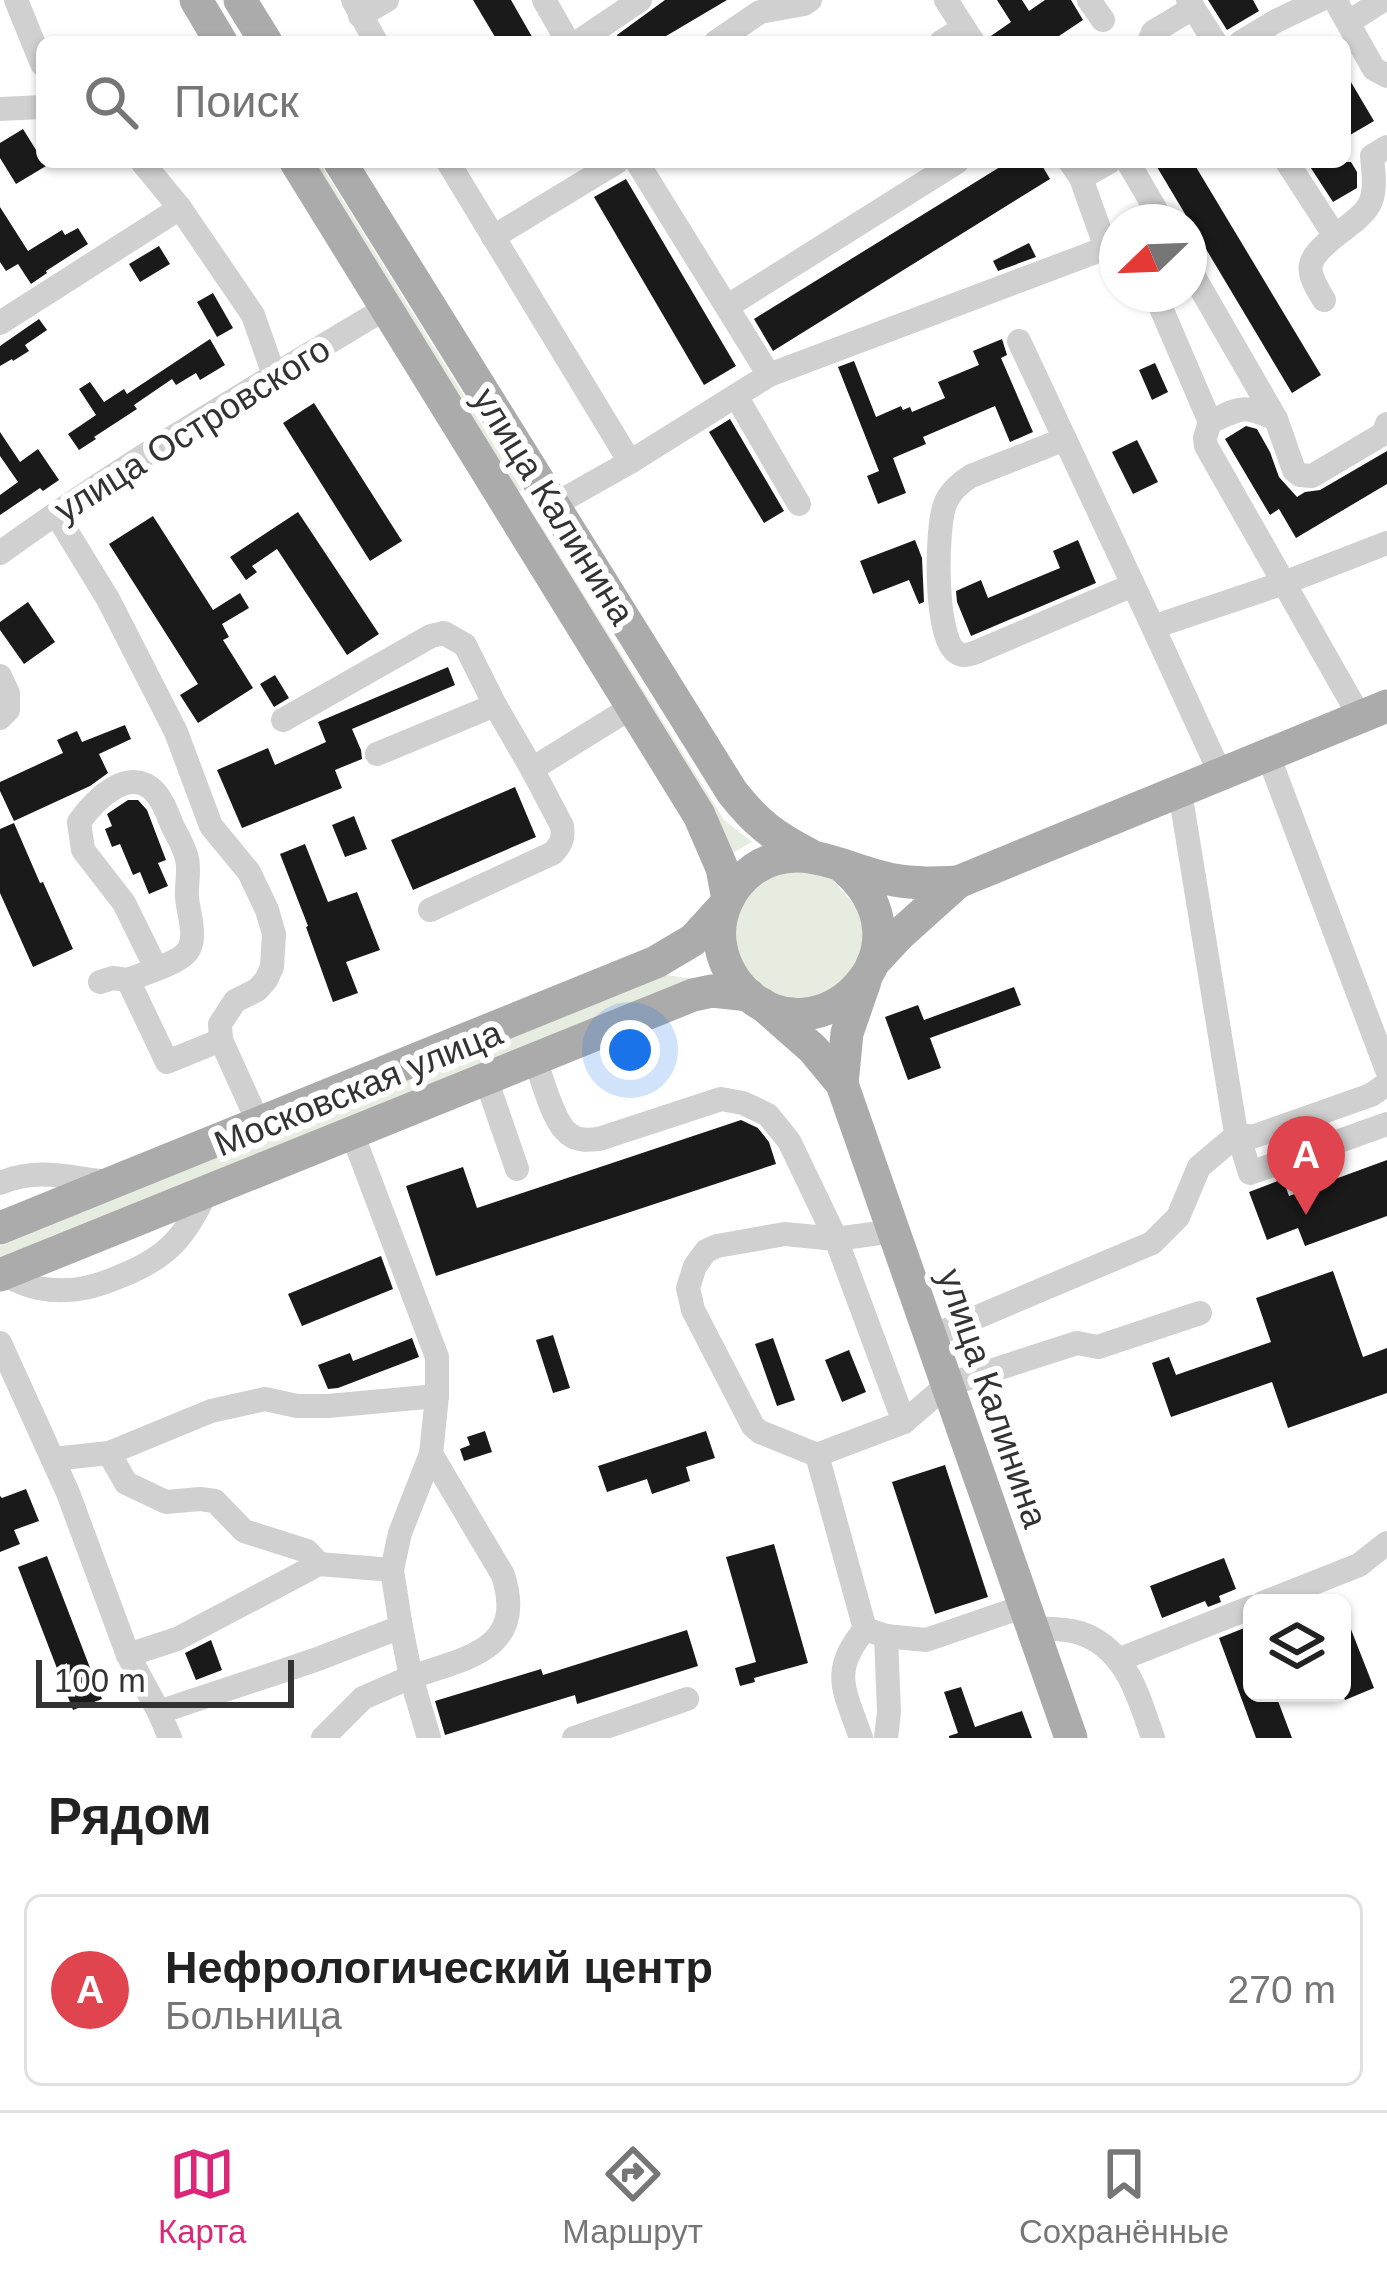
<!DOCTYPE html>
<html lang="ru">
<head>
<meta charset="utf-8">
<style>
  body { margin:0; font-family:Arial,sans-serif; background:#f6f6f6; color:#222 }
  .controls { position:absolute; right:36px; bottom:36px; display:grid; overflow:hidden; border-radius:18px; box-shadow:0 3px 9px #0004 }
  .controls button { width:108px; height:108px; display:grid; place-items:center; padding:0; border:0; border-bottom:3px solid #e0e0e0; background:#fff; color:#222; font:60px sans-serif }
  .compass { position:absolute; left:1099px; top:204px; width:108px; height:108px; border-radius:50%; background:#fff; box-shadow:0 3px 9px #0004; rotate:247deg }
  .scale { position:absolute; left:36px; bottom:30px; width:258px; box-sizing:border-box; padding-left:12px; border:6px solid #333; border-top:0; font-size:33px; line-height:42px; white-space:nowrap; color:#333; -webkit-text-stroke:9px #fff; paint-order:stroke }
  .you { position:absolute; left:630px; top:1050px; width:42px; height:42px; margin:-30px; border:9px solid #fff; border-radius:50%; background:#1a73e8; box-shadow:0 0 0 18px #1a73e833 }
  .badge { display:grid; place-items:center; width:78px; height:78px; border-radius:50%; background:#db2777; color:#fff; font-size:39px; font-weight:700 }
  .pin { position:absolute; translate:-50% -99px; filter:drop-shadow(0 3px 6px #0008) }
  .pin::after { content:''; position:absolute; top:63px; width:42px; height:36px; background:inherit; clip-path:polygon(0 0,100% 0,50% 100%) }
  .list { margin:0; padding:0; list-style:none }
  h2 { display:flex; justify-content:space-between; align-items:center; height:156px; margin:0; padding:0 48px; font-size:51px }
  h2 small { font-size:39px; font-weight:400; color:#767676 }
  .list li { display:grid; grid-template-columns:78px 1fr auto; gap:36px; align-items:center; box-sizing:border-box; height:192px; margin:0 24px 24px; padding:0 24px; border:3px solid #e0e0e0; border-radius:18px }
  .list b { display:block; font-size:45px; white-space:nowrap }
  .list p { margin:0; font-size:39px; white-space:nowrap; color:#767676 }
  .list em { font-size:39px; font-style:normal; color:#767676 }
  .icon { flex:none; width:66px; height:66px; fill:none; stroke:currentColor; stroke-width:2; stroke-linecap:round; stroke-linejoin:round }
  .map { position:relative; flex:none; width:1387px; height:1738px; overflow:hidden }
  .search { position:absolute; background:#fff; box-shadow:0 3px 9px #0004; left:36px; right:36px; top:36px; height:132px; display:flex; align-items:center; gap:30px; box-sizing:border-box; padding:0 42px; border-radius:18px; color:#767676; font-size:45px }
  .sheet { height:372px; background:#fff }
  nav { display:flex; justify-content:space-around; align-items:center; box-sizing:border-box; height:168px; border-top:3px solid #e0e0e0; background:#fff; font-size:33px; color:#767676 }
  nav a { display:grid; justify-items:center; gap:6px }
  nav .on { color:#db2777 }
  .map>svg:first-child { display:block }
  .green { fill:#e6ecdf }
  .building { fill:#1a1a1a }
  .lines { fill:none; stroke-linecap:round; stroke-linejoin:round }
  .minor { stroke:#d0d0d0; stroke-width:24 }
  .major { stroke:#ababab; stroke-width:33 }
  .labels { text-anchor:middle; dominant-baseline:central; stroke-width:12; stroke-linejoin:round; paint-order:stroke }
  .street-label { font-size:36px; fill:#333; stroke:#fff }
</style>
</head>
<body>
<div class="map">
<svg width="1387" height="1738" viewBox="0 0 1387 1738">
  <rect width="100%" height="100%" fill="#fff"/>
  <g class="green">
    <path d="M304 162H319L522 490 510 496Z"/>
    <path d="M540 524 724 820 752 842 722 859 531 529Z"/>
    <path d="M788 872H811L832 879 862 914 863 959 834 994 792 1003 755 986 735 950 734 929 740 909 752 892 768 879Z"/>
    <path d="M666 975 694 979 0 1260V1246Z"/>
  </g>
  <g class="building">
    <path d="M473 0H511L535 42H498Z"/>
    <path d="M665 0H727L656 42H621L617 35Z"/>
    <path d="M997 0H1022L1029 11 1045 0H1071L1083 20 1050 42H989L988 38 1011 22Z"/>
    <path d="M1208 0H1253L1259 11 1227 30Z"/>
    <path d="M1345 72 1374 121 1345 138Z"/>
    <path d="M23 129 46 166 16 184 0 158V143Z"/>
    <path d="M1008 162H1040L1050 179 773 351 754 319Z"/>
    <path d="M1154 162H1193L1321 375 1292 393Z"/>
    <path d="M1307 162H1351L1357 172V188L1333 202Z"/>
    <path d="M626 179 736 366 704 385 594 197Z"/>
    <path d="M0 207 28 251 62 230 65 235 78 228 88 244 46 271 47 273 31 284 18 264 6 271 0 262Z"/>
    <path d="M1029 243 1036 257 998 271 993 261Z"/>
    <path d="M159 246 170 264 140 282 129 264Z"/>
    <path d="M213 293 233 328 217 337 197 302Z"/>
    <path d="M39 319 47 330 25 345 29 351 13 361 12 359 0 366V346Z"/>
    <path d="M210 339 225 365 200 380 196 373 176 385 172 379 134 405 137 409 94 437 96 439 79 450 68 434 96 415 79 389 90 382 104 402 124 389 127 394Z"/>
    <path d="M1002 339 1007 355 1001 358 1033 432 1010 442 995 406 923 437 926 444 893 458 906 493 878 504 867 476 879 471 838 367 854 361 876 417 901 406 903 410 910 407 912 412 945 398 938 382 979 365 973 351Z"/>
    <path d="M1155 363 1168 392 1152 400 1139 370Z"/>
    <path d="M314 403 402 541 370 561 283 423Z"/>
    <path d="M730 419 784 511 764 523 709 432Z"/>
    <path d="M1246 426 1257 429 1270 452 1279 477 1297 497 1305 492 1320 490 1387 451V484L1296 538 1279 509 1270 515 1225 439Z"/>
    <path d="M0 432 20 462 38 449 59 480 43 491 40 488 0 515V495L18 482 0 456Z"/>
    <path d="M1137 440 1158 482 1133 494 1112 452Z"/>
    <path d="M298 512 379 634 347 655 277 549 252 566 257 572 246 580 230 557Z"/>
    <path d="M153 516 213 610 240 593 249 608 222 624 229 637 223 640 253 688 198 723 180 695 198 684 109 544Z"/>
    <path d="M915 540 922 558 924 602 919 604 909 580 873 594 860 561Z"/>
    <path d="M1078 540 1096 583 971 636 957 602 956 591 981 580 988 598 1060 568 1053 551Z"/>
    <path d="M28 602 55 642 24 664 0 630V622Z"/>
    <path d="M448 667 455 685 352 729 361 750 362 759 335 770 342 788 242 828 217 770 268 748 275 765 326 742 318 722Z"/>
    <path d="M275 675 289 698 274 707 260 684Z"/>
    <path d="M125 725 131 739 99 754 108 773 90 786 14 821 0 791V782L63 753 57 740 68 735 77 731 82 742Z"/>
    <path d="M515 787 536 837 413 890 391 840Z"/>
    <path d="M128 800H138L147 810 166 860 158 863 168 886 149 894 140 872 133 875 120 844 112 847 105 829 112 826 107 814Z"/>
    <path d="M354 816 367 849 345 857 332 825Z"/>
    <path d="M14 823 40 883 43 882 73 949 33 967 0 893V829Z"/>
    <path d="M305 844 328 902 357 892 380 950 346 962 358 993 333 1002 306 927 308 926 280 854Z"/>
    <path d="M1014 987 1021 1005 930 1038 941 1068 908 1080 885 1017 918 1005 924 1020Z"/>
    <path d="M741 1120 758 1128 769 1142 776 1164 436 1276 406 1186 463 1167 477 1208Z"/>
    <path d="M1387 1160V1216L1305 1246 1298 1228 1267 1240 1249 1192 1283 1179 1289 1196Z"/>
    <path d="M381 1256 393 1289 302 1326 288 1294Z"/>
    <path d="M1333 1271 1363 1357 1387 1348V1393L1288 1428 1272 1382 1171 1417 1152 1363 1169 1357 1176 1375 1271 1342 1256 1298Z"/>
    <path d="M553 1335 570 1388 553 1393 536 1340Z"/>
    <path d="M412 1338 419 1357 338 1388 328 1389 318 1365 350 1353 353 1361Z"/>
    <path d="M773 1338 795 1400 777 1406 755 1344Z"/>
    <path d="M849 1350 866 1392 842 1402 825 1360Z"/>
    <path d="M485 1431 492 1452 464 1461 460 1449 470 1445 467 1437Z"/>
    <path d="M706 1431 715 1458 686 1467 690 1481 652 1494 647 1479 607 1492 598 1466Z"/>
    <path d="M945 1465 988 1597 935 1614 892 1482Z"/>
    <path d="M26 1489 39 1521 14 1530 20 1544 0 1552V1496L2 1498Z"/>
    <path d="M774 1544 808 1663 754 1678 755 1682 740 1686 735 1668 756 1662 726 1557Z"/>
    <path d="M47 1556 102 1699 73 1710 18 1567Z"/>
    <path d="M1224 1558 1236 1589 1219 1596 1221 1602 1208 1607 1205 1601 1162 1618 1150 1586Z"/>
    <path d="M1343 1609 1374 1688 1345 1700 1342 1692Z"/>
    <path d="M1252 1625V1693H1275L1292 1738H1256L1219 1638Z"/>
    <path d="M687 1630 698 1666 577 1704 575 1695 445 1735 435 1701 541 1669 543 1675Z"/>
    <path d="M211 1640 222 1670 196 1680 185 1653Z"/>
    <path d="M961 1687 975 1727 1022 1711 1032 1738H949V1736L958 1733 944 1692Z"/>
  </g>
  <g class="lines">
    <g class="minor">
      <path d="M16 0 42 64"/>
      <path d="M353 0 376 42"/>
      <path d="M544 0 568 42"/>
      <path d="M946 0 973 42"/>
      <path d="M1089 0 1103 20"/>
      <path d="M1188 0 1215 42"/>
      <path d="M1335 0 1374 69 1387 76"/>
      <path d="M360 16 387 0"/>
      <path d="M1349 22 1383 0"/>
      <path d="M578 42 640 0"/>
      <path d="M716 42 760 12 804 4 810 0"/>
      <path d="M941 42 964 28"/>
      <path d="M1149 42 1153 32 1193 8"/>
      <path d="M1241 42 1276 21 1320 0"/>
      <path d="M0 109 42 107"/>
      <path d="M142 162 180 208 253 315 274 375"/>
      <path d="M448 162 630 462"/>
      <path d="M637 162 769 375"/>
      <path d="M1128 162 1163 222"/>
      <path d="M1287 162 1335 236C1305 261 1304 268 1324 300"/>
      <path d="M1081 178 1109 162"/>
      <path d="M1335 236C1374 207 1377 204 1372 156L1387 147"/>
      <path d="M493 237 617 162"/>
      <path d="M1189 268 1276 419 1294 470 1300 475 1312 476 1383 434 1387 424"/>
      <path d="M1155 294 1210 422"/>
      <path d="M728 306 957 162"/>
      <path d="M0 323 180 208"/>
      <path d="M1019 341 1153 627"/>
      <path d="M736 396 799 504"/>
      <path d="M1276 419C1242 404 1243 407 1210 422L1205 438 1206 446 1360 717"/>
      <path d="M1065 439 971 476C960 483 950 491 945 504 936 528 934 636 956 652 963 657 967 655 974 653L1133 585"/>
      <path d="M552 506 630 462 769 375 1106 248 1081 178 1070 162"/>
      <path d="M56 514 108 599 176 732 211 826 249 872 267 910 274 934 272 967 266 980 257 990 235 1001 220 1024 221 1040 259 1124"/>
      <path d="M0 553C123 464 256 386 386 308"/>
      <path d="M0 676 8 693V710L0 718"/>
      <path d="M283 720 431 636 444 633 465 645 495 705"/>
      <path d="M377 754 495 705 532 769 632 707"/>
      <path d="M1268 755 1387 1070"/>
      <path d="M1221 775 1153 627 1284 583 1387 543"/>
      <path d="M1180 792 1235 1127 1238 1134 1252 1137 1371 1095 1387 1084"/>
      <path d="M430 910 553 853C561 844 564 839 562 826L532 769"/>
      <path d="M156 968 124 903 83 850 79 822C94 801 129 764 155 792 163 801 168 814 172 825 177 835 185 848 187 859 190 871 186 885 187 897 188 913 198 938 187 952 177 964 142 974 128 980L167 1062 221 1040"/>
      <path d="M100 982 113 978 128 980"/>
      <path d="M535 1059C542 1078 553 1123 569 1134 578 1141 588 1140 599 1139L721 1099 743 1103 768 1115 789 1141 836 1239 785 1234 717 1246 706 1251 695 1266 688 1288 693 1310 753 1426 760 1432 817 1455 904 1422 947 1385 1077 1343 1098 1347 1200 1313"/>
      <path d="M486 1079 517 1169"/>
      <path d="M0 1183C39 1167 69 1178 109 1182"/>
      <path d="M894 1231 836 1239 904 1422"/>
      <path d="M2 1274C13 1279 26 1286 38 1288 69 1294 93 1288 121 1276 167 1258 186 1236 206 1192"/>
      <path d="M930 1337 1152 1243 1178 1217 1199 1167 1238 1134 1250 1173 1387 1124"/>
      <path d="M0 1343 68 1493 128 1655 159 1712 170 1738"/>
      <path d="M109 1453 126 1483 166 1502 200 1499 215 1501 244 1531 307 1551 319 1564"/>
      <path d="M431 1454 437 1396"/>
      <path d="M817 1455 865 1629 886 1636 926 1640 1025 1606"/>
      <path d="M53 1459 109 1453 211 1411 265 1399 297 1406H328L437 1396V1357L352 1133"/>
      <path d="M392 1570 401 1627"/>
      <path d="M1263 1603 1359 1565 1387 1543"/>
      <path d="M1032 1628C1047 1629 1065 1628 1080 1633 1127 1649 1138 1696 1153 1738"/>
      <path d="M128 1655 177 1639 319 1564 392 1570 400 1533 431 1454 503 1575C527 1650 466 1658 411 1677L401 1627 315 1660 159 1712"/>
      <path d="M1118 1660 1252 1607"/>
      <path d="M323 1738 363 1698 411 1677 429 1738"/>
      <path d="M574 1738 687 1699"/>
      <path d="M861 1738C845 1691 829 1672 865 1629"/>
      <path d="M886 1738 889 1712 886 1636"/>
    </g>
    <g class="major">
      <path d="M196 0 221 42"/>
      <path d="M240 0 266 42"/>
      <path d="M296 162 699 815 722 868 728 899"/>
      <path d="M340 162 732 792C757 824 775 837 810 855"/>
      <path d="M842 866C941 948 817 1066 743 990 731 977 722 959 720 941 717 913 731 885 754 869 800 838 846 871 894 880 915 884 937 883 958 882"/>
      <path d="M873 963 899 935 958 882 1387 706"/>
      <path d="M762 1004 813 1049 842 1084 1071 1738"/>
      <path d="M842 1084 847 1033 865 981"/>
      <path d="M0 1228 656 962 693 940 724 906"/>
      <path d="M0 1275 693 995 712 991 749 995"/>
    </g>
  </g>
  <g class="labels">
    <g class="street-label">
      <text transform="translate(192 429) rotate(-32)">улица Островского</text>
      <text transform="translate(554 506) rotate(58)">улица Калинина</text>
      <text transform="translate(358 1088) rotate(-22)">Московская улица</text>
      <text transform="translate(993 1398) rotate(71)">улица Калинина</text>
    </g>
  </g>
</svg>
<div class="controls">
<button><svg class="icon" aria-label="layers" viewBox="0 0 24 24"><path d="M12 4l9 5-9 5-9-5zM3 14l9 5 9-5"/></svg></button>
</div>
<svg class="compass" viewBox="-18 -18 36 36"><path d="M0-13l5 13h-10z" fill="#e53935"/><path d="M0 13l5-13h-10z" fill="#767676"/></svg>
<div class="scale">100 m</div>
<div class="you"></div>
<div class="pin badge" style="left:1306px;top:1215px;background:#e0444e">A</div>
<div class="search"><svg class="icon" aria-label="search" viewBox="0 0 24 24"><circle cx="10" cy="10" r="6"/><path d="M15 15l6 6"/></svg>Поиск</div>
</div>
<section class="sheet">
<h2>Рядом<small></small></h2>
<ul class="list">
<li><span class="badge" style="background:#e0444e">A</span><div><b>Нефрологический центр</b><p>Больница</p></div><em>270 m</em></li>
</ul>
</section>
<nav>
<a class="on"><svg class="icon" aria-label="map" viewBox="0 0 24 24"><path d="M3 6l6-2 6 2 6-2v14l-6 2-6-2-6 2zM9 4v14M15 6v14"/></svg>Карта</a>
<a><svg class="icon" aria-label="directions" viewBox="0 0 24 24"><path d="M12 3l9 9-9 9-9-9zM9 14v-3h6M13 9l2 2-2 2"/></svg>Маршрут</a>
<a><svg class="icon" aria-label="saved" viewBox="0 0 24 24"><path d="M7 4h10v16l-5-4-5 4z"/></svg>Сохранённые</a>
</nav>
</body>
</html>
